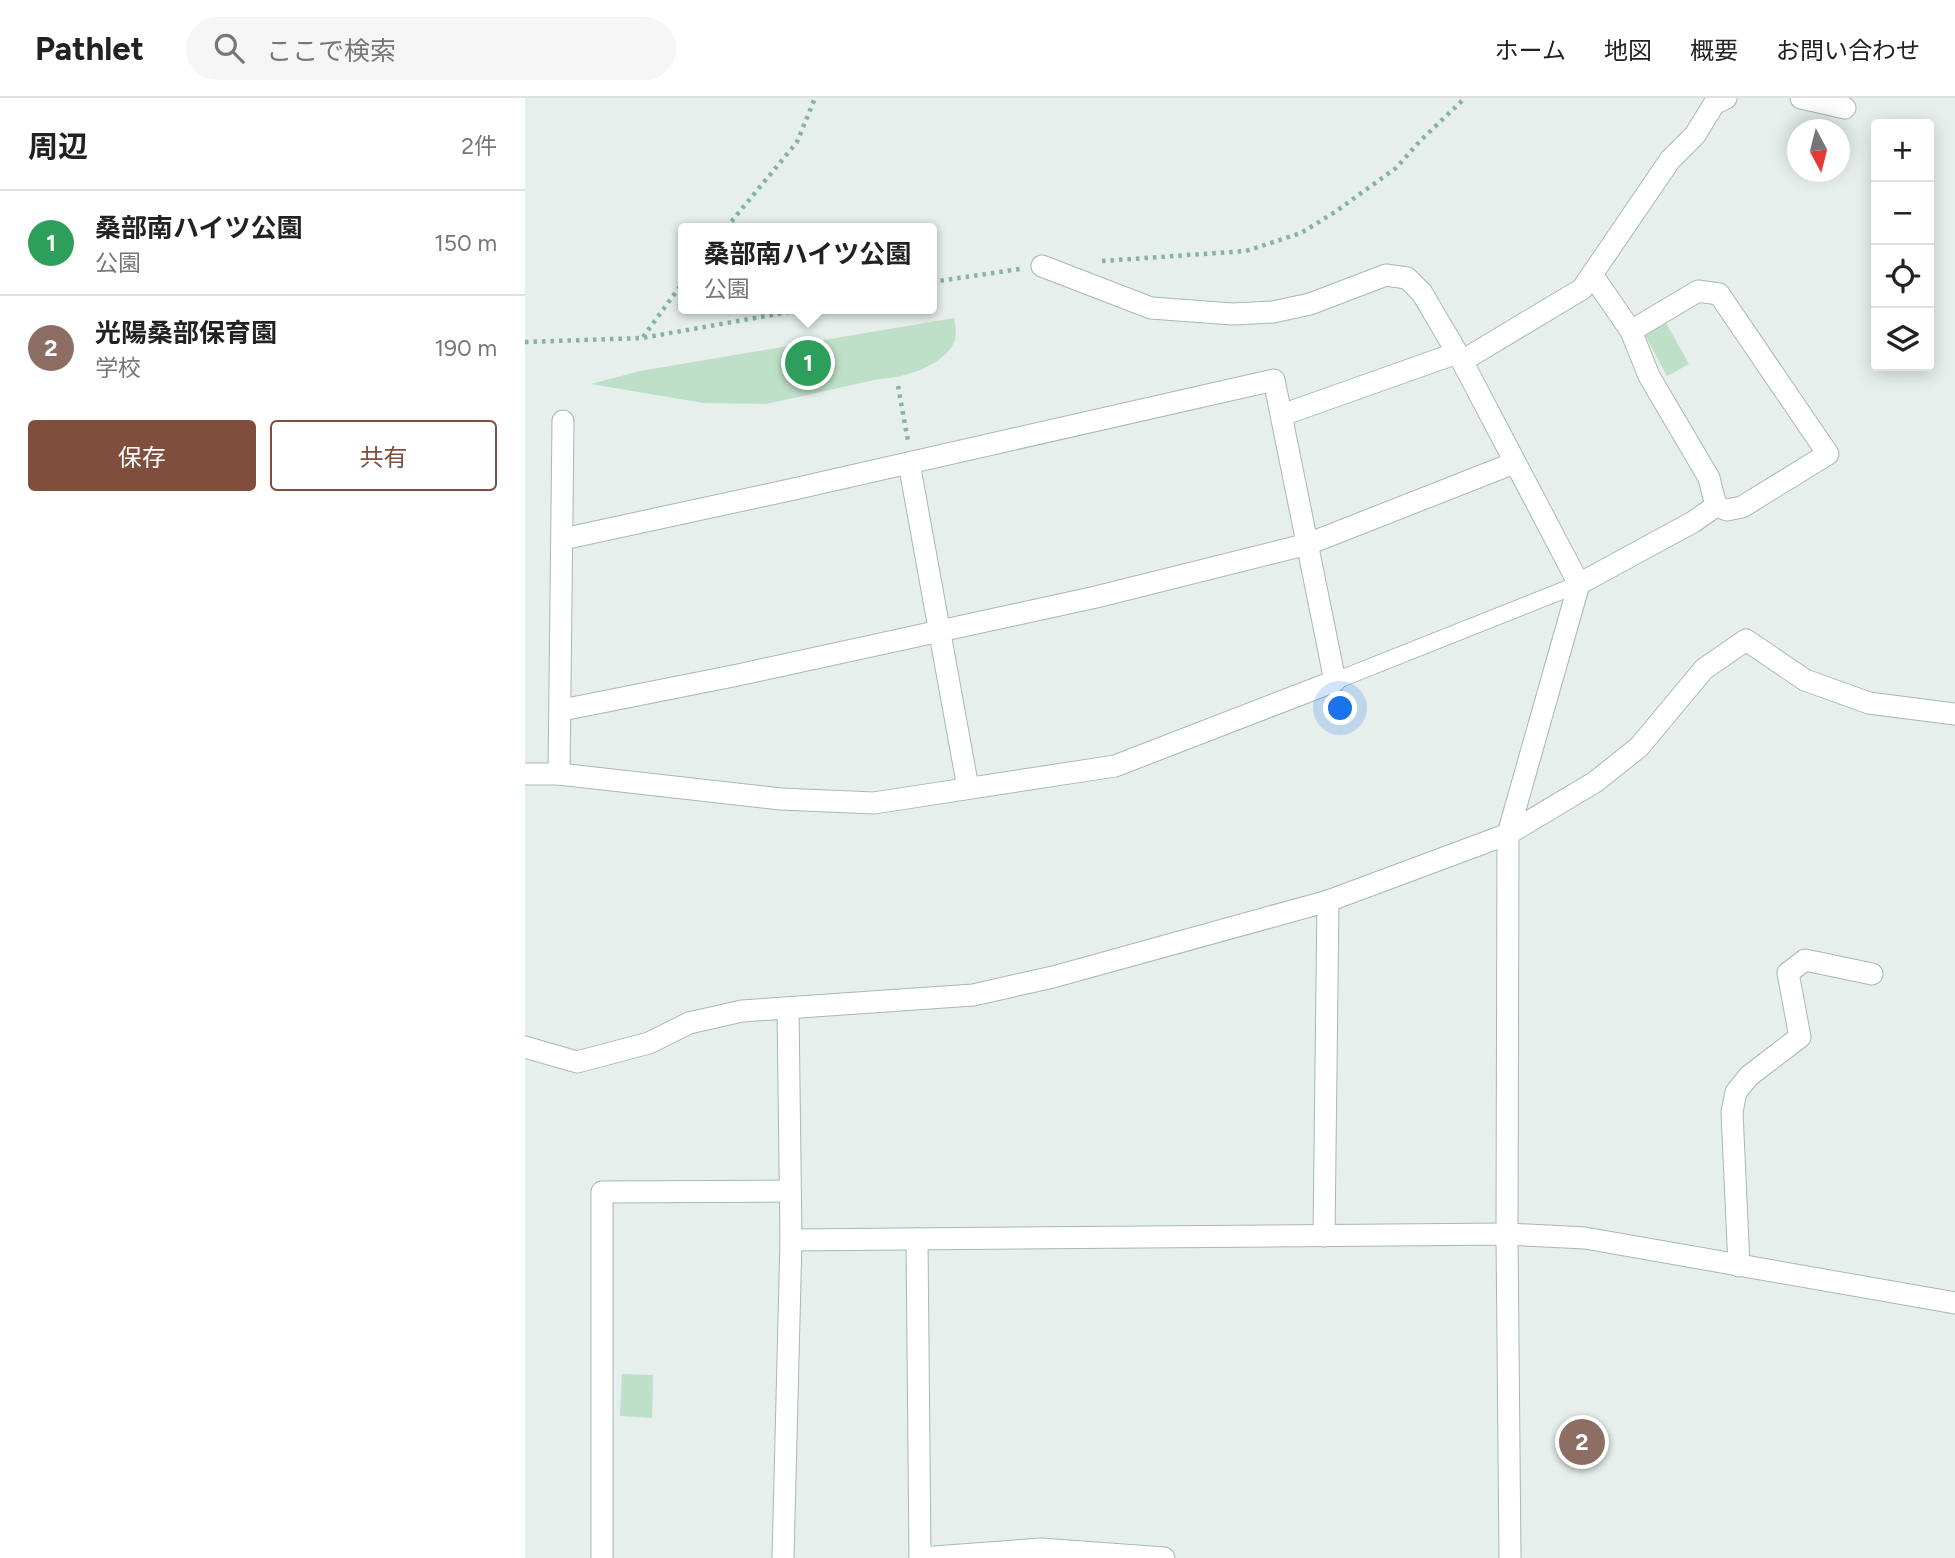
<!DOCTYPE html>
<html lang="ja">
<head>
<meta charset="utf-8">
<style>
  body { margin:0; font-family:Figtree,"Noto Sans JP",sans-serif; background:#f6f6f6; color:#222 }
  .controls { position:absolute; right:21px; top:21px; display:grid; overflow:hidden; border-radius:7px; box-shadow:0 4px 18px #0003 }
  .controls button { width:63px; height:63px; display:grid; place-items:center; padding:0; border:0; border-bottom:2px solid #e0e0e0; background:#fff; color:#222; font:35px sans-serif }
  .compass { position:absolute; left:1262px; top:21px; width:63px; height:63px; border-radius:50%; background:#fff; box-shadow:0 4px 18px #0003; rotate:173deg }
  .you { position:absolute; left:816px; top:611px; width:24px; height:24px; margin:-18px; border:5px solid #fff; border-radius:50%; background:#1a73e8; box-shadow:0 0 0 10px #1a73e833 }
  .badge { display:grid; place-items:center; width:46px; height:46px; border-radius:50%; background:#804e3d; color:#fff; font-size:23px; font-weight:700 }
  .pin { position:absolute; translate:-50% -50%; border:4px solid #fff; box-shadow:0 2px 7px #0006 }
  .popup { position:absolute; left:153px; top:125px; width:259px; height:91px; box-sizing:border-box; display:grid; place-content:center; border-radius:7px; background:#fff; filter:drop-shadow(0 2px 5px #0005); font-size:23px; white-space:nowrap; color:#767676 }
  .popup b { font-size:26px; color:#222 }
  .popup::after { content:''; position:absolute; left:50%; top:100%; margin-left:-14px; border:14px solid transparent; border-top-color:#fff }
  .list { margin:0; padding:0; list-style:none }
  h2 { display:flex; justify-content:space-between; align-items:center; height:91px; margin:0; padding:0 28px; font-size:30px }
  h2 small { font-size:23px; font-weight:400; color:#767676 }
  .list li { display:grid; grid-template-columns:46px 1fr auto; gap:21px; align-items:center; box-sizing:border-box; height:105px; padding:0 28px; border-top:2px solid #e0e0e0 }
  .list b { display:block; font-size:26px; white-space:nowrap }
  .list p { margin:0; font-size:23px; white-space:nowrap; color:#767676 }
  .list em { font-size:23px; font-style:normal; color:#767676 }
  .actions { display:flex; gap:14px; padding:21px 28px }
  .actions a { flex:1; padding:16px 0; border:2px solid #804e3d; border-radius:7px; text-align:center; font-size:24px; color:#804e3d }
  .actions .main { background:#804e3d; color:#fff }
  .icon { flex:none; width:38px; height:38px; fill:none; stroke:currentColor; stroke-width:2; stroke-linecap:round; stroke-linejoin:round }
  .map { position:relative; flex:none; width:1430px; height:1460px; overflow:hidden }
  header { display:flex; align-items:center; gap:42px; box-sizing:border-box; height:98px; padding:0 35px; background:#fff; border-bottom:2px solid #e0e0e0 }
  header strong { font-size:33px }
  nav { display:flex; gap:38px; margin-inline-start:auto; font-size:24px }
  .search { width:490px; height:63px; background:#f6f6f6; display:flex; align-items:center; gap:18px; box-sizing:border-box; padding:0 24px; border-radius:38px; color:#767676; font-size:26px }
  main { display:flex }
  aside { flex:1; background:#fff }
  .map>svg:first-child { display:block }
  .green { fill:#bfe0c8 }
  .lines { fill:none; stroke-linecap:round; stroke-linejoin:round }
  .lane-casing { stroke:#a8b8b2; stroke-width:18 }
  .street-casing { stroke:#a8b8b2; stroke-width:23 }
  .secondary-casing { stroke:#a4bbb3; stroke-width:23 }
  .path { stroke:#86b3a5; stroke-width:4.5; stroke-dasharray:3.5 5; stroke-linecap:butt }
  .lane { stroke:#fff; stroke-width:16 }
  .street { stroke:#fff; stroke-width:21 }
  .secondary { stroke:#fff; stroke-width:21 }
</style>
</head>
<body>
<header>
<strong>Pathlet</strong>
<div class="search"><svg class="icon" aria-label="search" viewBox="0 0 24 24"><circle cx="10" cy="10" r="6"/><path d="M15 15l6 6"/></svg>ここで検索</div>
<nav><a>ホーム</a><a>地図</a><a>概要</a><a>お問い合わせ</a></nav>
</header>
<main>
<aside>
<h2>周辺<small>2件</small></h2>
<ul class="list">
<li><span class="badge" style="background:#2e9e5b">1</span><div><b>桑部南ハイツ公園</b><p>公園</p></div><em>150 m</em></li>
<li><span class="badge" style="background:#8d6e63">2</span><div><b>光陽桑部保育園</b><p>学校</p></div><em>190 m</em></li>
</ul>
<div class="actions"><a class="main">保存</a><a>共有</a></div>
</aside>
<div class="map">
<svg width="1430" height="1460" viewBox="0 0 1430 1460">
  <rect width="100%" height="100%" fill="#e6efeb"/>
  <g class="green">
    <path d="M429 220C430 226 432 235 430 242 420 268 379 280 354 281L241 306 178 305 66 286 115 273Z"/>
    <path d="M1140 223 1164 266 1142 278 1119 235Z"/>
    <path d="M97 1276 128 1277 127 1320 95 1318Z"/>
  </g>
  <g class="lines">
    <g class="lane-casing">
      <path id="lane" d="M810 583 1054 486"/>
    </g>
    <g class="street-casing">
      <g id="street">
        <path d="M1276 0 1320 10"/>
        <path d="M517 168 626 210 708 216 748 214 785 206 861 177 882 180 897 195 937 263 1054 486 983 736 982 1136 985 1460"/>
        <path d="M1068 178 1106 233"/>
        <path d="M937 263 1057 191 1145 62 1170 37 1189 6 1201 0"/>
        <path d="M757 317 932 255"/>
        <path d="M384 365 443 690"/>
        <path d="M1054 486 1168 424 1191 408 1184 380 1124 278 1106 233 1173 193 1194 196 1303 356 1217 409 1202 412 1191 408"/>
        <path d="M37 612 213 577 571 499 783 446 989 365"/>
        <path d="M0 676H34L256 701 349 705 590 668 810 583 749 282 269 391 38 441"/>
        <path d="M34 676 38 323"/>
        <path d="M0 949 52 964 124 945 164 925 217 913 448 897 528 879 803 803 983 736 1070 684 1114 649 1179 571 1221 542 1280 582 1344 605 1430 616"/>
        <path d="M799 1138 803 803"/>
        <path d="M392 1141 395 1460"/>
        <path d="M266 1142 982 1136 1060 1140 1430 1205"/>
        <path d="M1214 1168 1207 1014 1211 994 1224 978 1275 939 1263 875 1280 862 1347 876"/>
        <path d="M77 1460V1094L265 1093"/>
        <path d="M258 1460 266 1142 263 910"/>
      </g>
    </g>
    <g class="secondary-casing">
      <path id="secondary" d="M395 1460 516 1451 639 1460"/>
    </g>
    <g class="path">
      <path d="M201 130 272 44 290 0"/>
      <path d="M577 163 721 153 776 135 810 114 871 70 895 43 940 0"/>
      <path d="M407 184 495 171"/>
      <path d="M118 239 159 183"/>
      <path d="M0 244 117 240 281 211"/>
      <path d="M373 288 383 343"/>
    </g>
    <use href="#lane" class="lane"/>
    <use href="#street" class="street"/>
    <use href="#secondary" class="secondary"/>
  </g>
</svg>
<div class="controls">
<button>+</button>
<button>−</button>
<button><svg class="icon" aria-label="locate" viewBox="0 0 24 24"><circle cx="12" cy="12" r="6"/><path d="M12 2v4M12 18v4M2 12h4M18 12h4"/></svg></button>
<button><svg class="icon" aria-label="layers" viewBox="0 0 24 24"><path d="M12 4l9 5-9 5-9-5zM3 14l9 5 9-5"/></svg></button>
</div>
<svg class="compass" viewBox="-18 -18 36 36"><path d="M0-13l5 13h-10z" fill="#e53935"/><path d="M0 13l5-13h-10z" fill="#767676"/></svg>
<div class="you"></div>
<div class="pin badge" style="left:283px;top:265px;background:#2e9e5b">1</div>
<div class="popup"><b>桑部南ハイツ公園</b>公園</div>
<div class="pin badge" style="left:1057px;top:1344px;background:#8d6e63">2</div>
</div>
</main>
</body>
</html>
